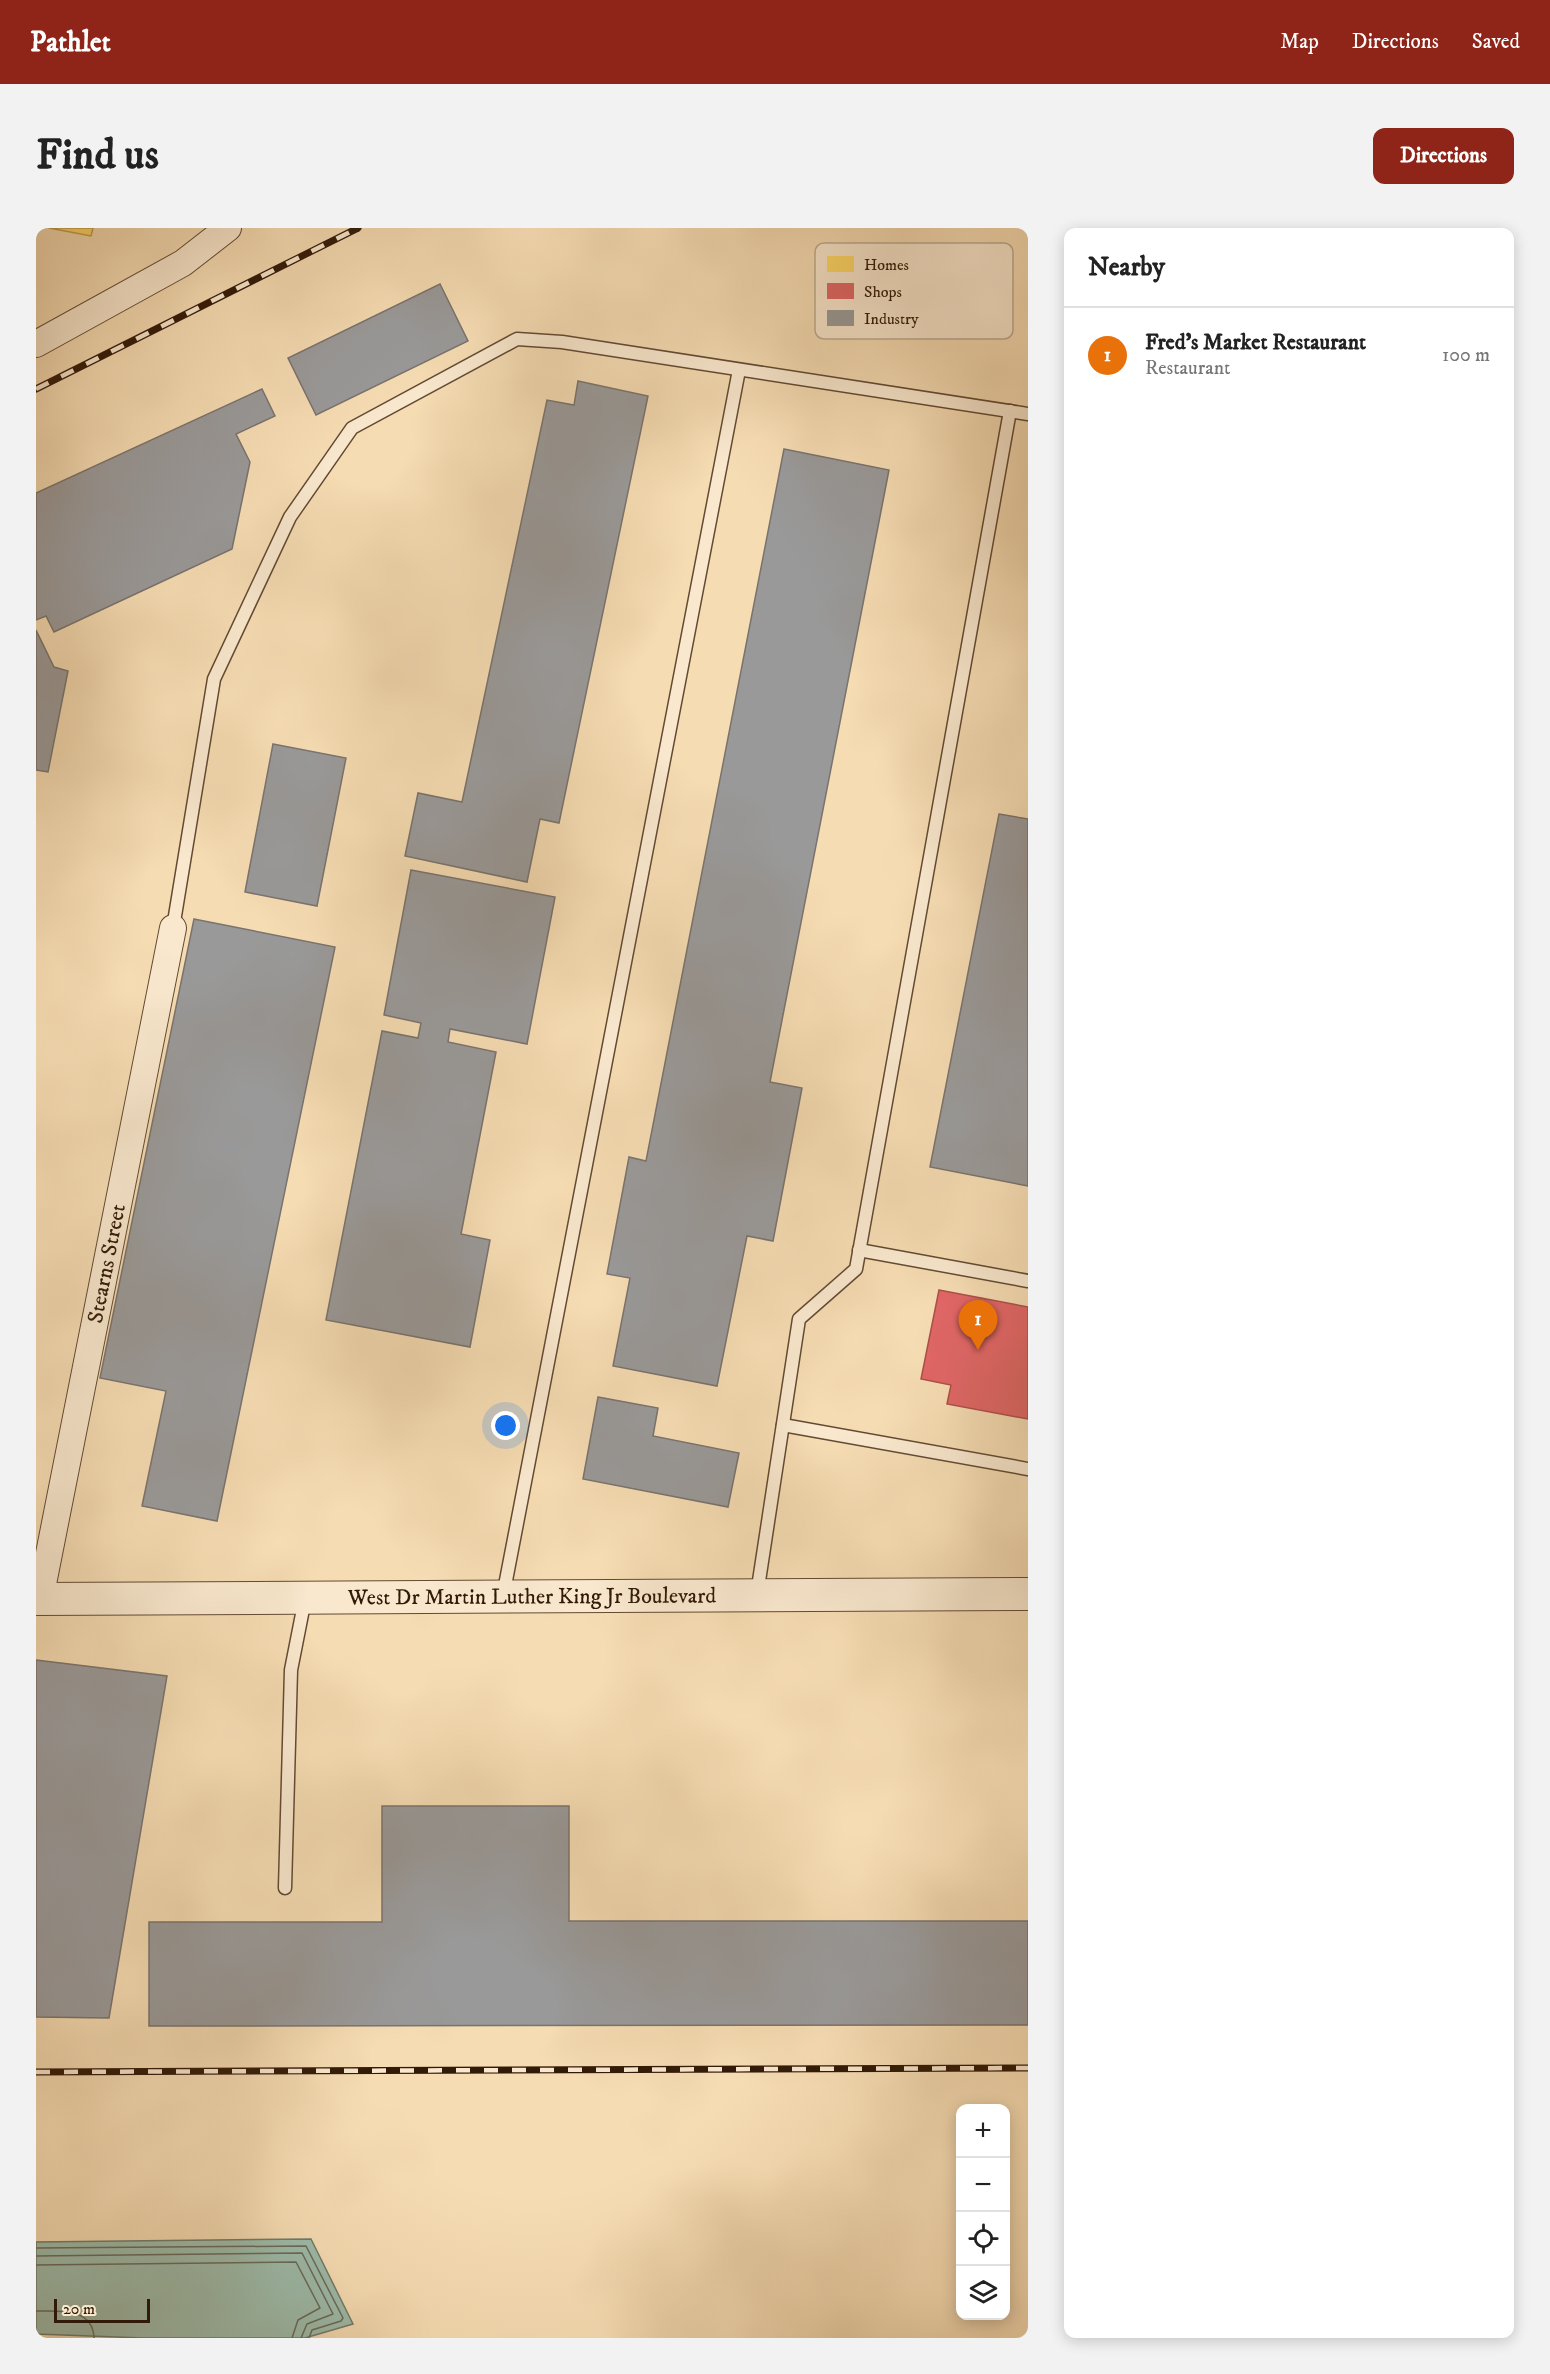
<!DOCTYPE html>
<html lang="en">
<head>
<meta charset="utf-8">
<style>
  body { margin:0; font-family:"IM FELL DW Pica",serif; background:#f2f2f2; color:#222 }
  .controls { position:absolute; right:18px; bottom:18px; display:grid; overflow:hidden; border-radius:12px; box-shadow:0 3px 15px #0003 }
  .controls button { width:54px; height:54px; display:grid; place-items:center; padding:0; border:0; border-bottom:2px solid #e0e0e0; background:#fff; color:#222; font:30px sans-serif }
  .scale { position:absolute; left:18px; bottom:15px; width:96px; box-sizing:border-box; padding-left:6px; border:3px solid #321a08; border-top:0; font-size:16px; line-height:21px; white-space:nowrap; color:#321a08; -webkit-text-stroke:4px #f9e8ce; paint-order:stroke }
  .you { position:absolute; left:470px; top:1198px; width:21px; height:21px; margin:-15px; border:4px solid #fff; border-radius:50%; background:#1a73e8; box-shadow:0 0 0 9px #1a73e833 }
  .badge { display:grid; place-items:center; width:39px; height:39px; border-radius:50%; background:#8f2418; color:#fff; font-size:20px; font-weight:700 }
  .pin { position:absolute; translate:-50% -50px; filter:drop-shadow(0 2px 3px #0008) }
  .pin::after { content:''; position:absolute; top:32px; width:21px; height:18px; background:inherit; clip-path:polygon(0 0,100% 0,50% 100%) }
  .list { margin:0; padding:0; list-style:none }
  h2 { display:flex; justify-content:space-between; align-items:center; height:78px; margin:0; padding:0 24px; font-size:26px }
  h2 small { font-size:20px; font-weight:400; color:#767676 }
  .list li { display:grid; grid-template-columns:39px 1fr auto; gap:18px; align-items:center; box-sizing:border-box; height:96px; padding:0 24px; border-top:2px solid #e0e0e0 }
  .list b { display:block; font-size:22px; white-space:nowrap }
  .list p { margin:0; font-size:20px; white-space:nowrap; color:#767676 }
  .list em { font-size:20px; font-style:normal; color:#767676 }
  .icon { flex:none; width:33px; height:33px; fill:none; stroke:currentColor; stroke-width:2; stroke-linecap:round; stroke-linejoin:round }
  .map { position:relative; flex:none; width:992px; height:2110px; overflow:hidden; border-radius:12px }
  header { display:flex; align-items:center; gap:36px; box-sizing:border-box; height:84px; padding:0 30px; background:#8f2418; color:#fff }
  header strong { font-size:28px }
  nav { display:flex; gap:33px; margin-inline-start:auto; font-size:21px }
  .intro { display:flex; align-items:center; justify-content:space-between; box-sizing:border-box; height:144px; padding:0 36px }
  h1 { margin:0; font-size:42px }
  .button { padding:15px 27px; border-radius:12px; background:#8f2418; color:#fff; font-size:21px; font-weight:700 }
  main { display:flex; gap:36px; padding:0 36px }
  aside { flex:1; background:#fff; border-radius:12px; box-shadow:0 3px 15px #0003 }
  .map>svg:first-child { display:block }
  .water { fill:#9dbcab; stroke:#727b6a; stroke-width:1.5 }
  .homes { fill:#ffd966; stroke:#c2a04a; stroke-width:1.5 }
  .shops { fill:#e06666; stroke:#ac4f4a; stroke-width:1.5 }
  .industry { fill:#999; stroke:#7a736e; stroke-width:1.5 }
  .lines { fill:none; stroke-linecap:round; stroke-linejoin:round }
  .shore { stroke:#686b5a; stroke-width:1.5 }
  .service-casing { stroke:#634a33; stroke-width:15 }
  .minor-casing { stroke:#634a33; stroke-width:28 }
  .tertiary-casing { stroke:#634a33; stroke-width:34 }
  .service { stroke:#f9e8ce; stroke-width:12 }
  .minor { stroke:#f9e8ce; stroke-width:26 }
  .tertiary { stroke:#f9e8ce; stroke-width:32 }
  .rail-casing { stroke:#321a08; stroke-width:7 }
  .rail { stroke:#f9e8ce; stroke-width:4.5; stroke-dasharray:14; stroke-linecap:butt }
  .labels { text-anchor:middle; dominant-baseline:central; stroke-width:6; stroke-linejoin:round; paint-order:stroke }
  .street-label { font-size:22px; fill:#321a08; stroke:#f9e8ce }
  .key { fill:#f9e8ce; stroke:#bdaa93; stroke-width:1.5 }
  .key-label { font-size:16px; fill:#321a08 }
</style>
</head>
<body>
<header>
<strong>Pathlet</strong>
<nav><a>Map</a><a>Directions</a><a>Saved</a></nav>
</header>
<div class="intro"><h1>Find us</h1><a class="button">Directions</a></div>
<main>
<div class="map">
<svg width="992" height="2110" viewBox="0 0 992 2110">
  <rect width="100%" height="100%" fill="#f6dcb3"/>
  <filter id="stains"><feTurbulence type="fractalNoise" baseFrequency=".00333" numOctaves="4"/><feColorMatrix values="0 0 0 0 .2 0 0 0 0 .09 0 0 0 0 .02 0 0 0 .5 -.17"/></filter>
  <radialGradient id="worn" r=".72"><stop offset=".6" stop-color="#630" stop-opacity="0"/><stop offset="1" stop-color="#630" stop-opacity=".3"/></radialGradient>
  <path class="water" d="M275 2011 317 2096 269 2110H107L0 2106V2014Z"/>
  <path class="homes" d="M13 0H57L55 8Z"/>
  <path class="shops" d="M903 1062 992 1079V1191L911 1176 915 1157 885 1151Z"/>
  <g class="industry">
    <path d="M404 56 432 113 280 187 252 130Z"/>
    <path d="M542 153 612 168 523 595 504 591 491 654 369 628 382 565 426 574 511 172 538 177Z"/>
    <path d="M226 161 239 188 200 206 214 234 196 321 18 404 10 388 0 392V265Z"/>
    <path d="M748 221 853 242 734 854 766 860 737 1013 711 1008 681 1158 577 1138 594 1050 571 1046 593 929 610 933Z"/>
    <path d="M0 402 18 439 32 443 12 544 0 542Z"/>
    <path d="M237 516 310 530 281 678 209 664Z"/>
    <path d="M963 586 992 591V958L894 939Z"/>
    <path d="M375 642 519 669 491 816 414 801 412 814 460 824 425 1006 454 1012 434 1119 290 1092 346 803 382 810 385 795 348 787Z"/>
    <path d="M158 691 299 719 181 1293 106 1278 130 1163 64 1150Z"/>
    <path d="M562 1169 622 1180 617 1208 703 1225 692 1279 547 1251Z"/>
    <path d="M0 1432 131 1448 73 1790 0 1789Z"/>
    <path d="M346 1578H533V1693H992V1797L113 1798V1694H346Z"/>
  </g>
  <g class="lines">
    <g class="shore">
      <path d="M0 2020 270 2018 307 2090 305 2093 276 2102 273 2110"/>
      <path d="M0 2028 266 2025 297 2086 271 2096 265 2110"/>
      <path d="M0 2037 260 2034 284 2080 262 2092 256 2110"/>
      <path d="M0 2083C22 2083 57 2079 58 2110"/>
    </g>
    <g class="service-casing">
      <g id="service">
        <path d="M137 700 178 451 254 289 316 200 481 111 526 114 992 186"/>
        <path d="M823 1022 992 1053"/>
        <path d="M747 1197 992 1241"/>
        <path d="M721 1366 763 1091 820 1041 974 183"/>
        <path d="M467 1368 703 142"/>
        <path d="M249 1660 255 1442 269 1371"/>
      </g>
    </g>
    <g class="minor-casing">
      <g id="minor">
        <path d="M0 116 147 35 192 0"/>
        <path id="s1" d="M4 1371 137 700"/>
      </g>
    </g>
    <g class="tertiary-casing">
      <g id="tertiary">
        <path id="s2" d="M0 1371 992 1366"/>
      </g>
    </g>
    <use href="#service" class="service"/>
    <use href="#minor" class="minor"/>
    <use href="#tertiary" class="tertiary"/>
    <g class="rail-casing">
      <g id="rail">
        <path d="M0 161 322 0"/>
        <path d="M0 1844 992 1840"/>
      </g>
    </g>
    <use href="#rail" class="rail"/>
  </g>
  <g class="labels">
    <g class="street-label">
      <text stroke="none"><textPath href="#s1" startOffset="342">Stearns Street</textPath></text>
      <text stroke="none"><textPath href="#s2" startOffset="496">West Dr Martin Luther King Jr Boulevard</textPath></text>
    </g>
  </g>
  <rect x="779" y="15" width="198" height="96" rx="9" class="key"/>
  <rect x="791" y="28" width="27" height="16" fill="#ffd966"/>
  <rect x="791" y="55" width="27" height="16" fill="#e06666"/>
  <rect x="791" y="82" width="27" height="16" fill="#999"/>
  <g class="key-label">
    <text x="828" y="42">Homes</text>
    <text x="828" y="69">Shops</text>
    <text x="828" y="96">Industry</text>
  </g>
  <rect width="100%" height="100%" filter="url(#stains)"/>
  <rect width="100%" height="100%" fill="url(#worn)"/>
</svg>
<div class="controls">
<button>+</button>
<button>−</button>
<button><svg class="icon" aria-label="locate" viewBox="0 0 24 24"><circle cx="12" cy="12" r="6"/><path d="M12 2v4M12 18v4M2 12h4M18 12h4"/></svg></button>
<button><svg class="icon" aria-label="layers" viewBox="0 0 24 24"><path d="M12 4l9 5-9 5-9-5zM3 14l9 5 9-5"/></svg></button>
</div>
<div class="scale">20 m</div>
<div class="you"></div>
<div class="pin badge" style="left:942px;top:1122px;background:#e8710a">1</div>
</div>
<aside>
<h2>Nearby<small></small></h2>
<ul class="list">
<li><span class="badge" style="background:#e8710a">1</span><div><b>Fred's Market Restaurant</b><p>Restaurant</p></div><em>100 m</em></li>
</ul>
</aside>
</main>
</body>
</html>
